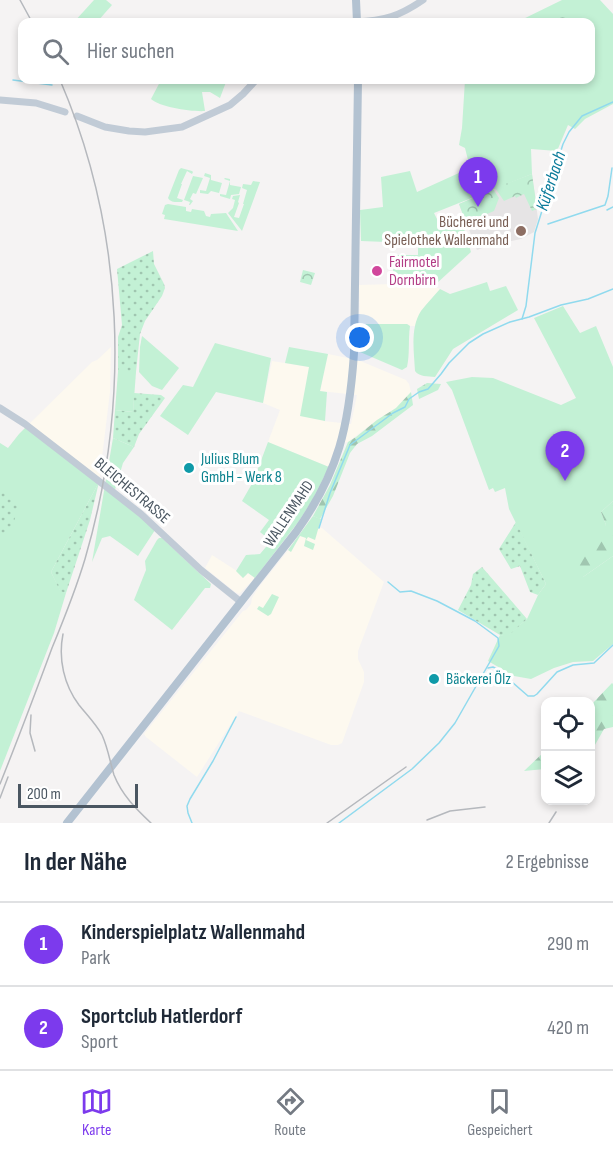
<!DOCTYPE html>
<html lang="de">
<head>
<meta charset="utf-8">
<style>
  body { margin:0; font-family:"Sofia Sans Condensed",sans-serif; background:#f2f2f3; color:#1f2937 }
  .controls { position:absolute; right:18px; bottom:18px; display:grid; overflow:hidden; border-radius:12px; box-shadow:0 3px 9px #0003 }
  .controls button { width:54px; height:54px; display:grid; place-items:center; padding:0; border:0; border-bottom:2px solid #e0e1e3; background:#fff; color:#1f2937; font:30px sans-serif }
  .scale { position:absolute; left:18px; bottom:15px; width:120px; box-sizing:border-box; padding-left:6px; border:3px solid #4a5661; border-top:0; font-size:16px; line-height:21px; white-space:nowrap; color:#4a5661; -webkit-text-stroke:4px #fff; paint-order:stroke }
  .you { position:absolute; left:360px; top:338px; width:21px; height:21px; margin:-15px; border:4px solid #fff; border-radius:50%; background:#1a73e8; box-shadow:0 0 0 9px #1a73e833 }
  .badge { display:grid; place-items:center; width:39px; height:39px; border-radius:50%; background:#7c3aed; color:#fff; font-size:20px; font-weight:700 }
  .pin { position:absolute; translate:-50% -50px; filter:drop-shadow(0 2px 3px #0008) }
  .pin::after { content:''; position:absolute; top:32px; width:21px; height:18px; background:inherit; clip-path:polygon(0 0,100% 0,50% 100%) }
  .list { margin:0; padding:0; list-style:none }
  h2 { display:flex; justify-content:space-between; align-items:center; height:78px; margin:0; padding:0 24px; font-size:26px }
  h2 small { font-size:20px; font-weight:400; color:#747a83 }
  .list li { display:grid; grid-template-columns:39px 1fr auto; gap:18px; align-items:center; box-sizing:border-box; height:84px; padding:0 24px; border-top:2px solid #e0e1e3 }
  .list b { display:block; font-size:22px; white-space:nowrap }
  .list p { margin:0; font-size:20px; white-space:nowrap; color:#747a83 }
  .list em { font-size:20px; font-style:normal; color:#747a83 }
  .icon { flex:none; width:33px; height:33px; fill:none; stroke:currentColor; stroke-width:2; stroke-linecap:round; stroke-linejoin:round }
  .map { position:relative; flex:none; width:613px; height:823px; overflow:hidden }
  .search { position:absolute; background:#fff; box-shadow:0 3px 9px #0003; left:18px; right:18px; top:18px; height:66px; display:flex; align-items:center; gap:15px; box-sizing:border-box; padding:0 21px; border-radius:12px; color:#747a83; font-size:22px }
  .sheet { height:246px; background:#fff }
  nav { display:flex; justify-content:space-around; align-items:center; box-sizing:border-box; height:84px; border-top:2px solid #e0e1e3; background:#fff; font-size:16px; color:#747a83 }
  nav a { display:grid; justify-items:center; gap:3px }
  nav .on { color:#7c3aed }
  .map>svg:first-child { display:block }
  .commercial { fill:#fdf9ef }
  .education { fill:#e6e4e5 }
  .grass { fill:#c3f1d5 }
  .forest { fill:url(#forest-firs) }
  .park { fill:url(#park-crowns) }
  .garden { fill:url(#garden-dots) }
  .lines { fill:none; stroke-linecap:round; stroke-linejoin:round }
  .stream { stroke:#90daee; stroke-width:1.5 }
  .secondary { stroke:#c1cbd6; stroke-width:7 }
  .primary { stroke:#b3c2d1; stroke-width:8 }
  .rail { stroke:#b5b8bd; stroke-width:1.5 }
  .education-dot { fill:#8d6e63; stroke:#fff; stroke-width:2 }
  .hotel-dot { fill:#d1479c; stroke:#fff; stroke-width:2 }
  .culture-dot { fill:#0f9aa8; stroke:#fff; stroke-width:2 }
  .labels { text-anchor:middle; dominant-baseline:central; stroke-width:6; stroke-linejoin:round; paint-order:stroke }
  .education-label { font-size:16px; fill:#785e54; stroke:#fff; text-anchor:end }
  .hotel-label { font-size:16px; fill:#b23c85; stroke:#fff; text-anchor:start }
  .culture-label { font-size:16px; fill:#0d838f; stroke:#fff; text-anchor:start }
  .street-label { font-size:16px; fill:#4a5661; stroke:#fff }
  .water-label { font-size:18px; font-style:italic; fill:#0c7c9b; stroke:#fff }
</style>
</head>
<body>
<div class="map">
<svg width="613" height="823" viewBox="0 0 613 823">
  <defs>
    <pattern id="forest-firs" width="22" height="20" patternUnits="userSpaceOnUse" patternTransform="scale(1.5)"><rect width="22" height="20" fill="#c3f1d5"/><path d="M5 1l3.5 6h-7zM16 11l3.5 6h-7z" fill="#a0c6b0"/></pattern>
    <pattern id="park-crowns" width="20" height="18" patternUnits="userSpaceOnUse" patternTransform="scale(1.5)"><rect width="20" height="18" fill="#c3f1d5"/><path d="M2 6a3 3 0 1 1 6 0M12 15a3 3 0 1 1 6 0" fill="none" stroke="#a0c6b0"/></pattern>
    <pattern id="garden-dots" width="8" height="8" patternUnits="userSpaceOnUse" patternTransform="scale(1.5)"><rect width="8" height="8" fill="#c3f1d5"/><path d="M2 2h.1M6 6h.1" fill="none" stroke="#a0c6b0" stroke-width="1.8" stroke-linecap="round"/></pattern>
  </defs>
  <rect width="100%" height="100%" fill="#f5f3f3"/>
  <g class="commercial">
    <path d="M427 283 440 289 421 311 415 326H410L407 324H360L359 285Z"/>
    <path d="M111 347 110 392 99 482 27 426 92 362 97 360Z"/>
    <path d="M328 354 358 360 406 380 409 384 411 392 396 408 377 420 348 442 337 444 329 467 268 442 280 410 263 403 272 361 309 367 323 421 351 424 357 395 320 391Z"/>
    <path d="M318 528H322L384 582 358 651V659L364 672V682L342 743 338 745H331L239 711 197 777 146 737 144 734 243 611 246 610 251 604 252 598 259 587 302 533Z"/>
    <path d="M212 555 237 571 244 577 248 573 255 578 239 594 235 592 205 568Z"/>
  </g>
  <path class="education" d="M532 174 538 219 534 232 521 239 488 246 477 250 459 204Z"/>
  <g class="grass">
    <path d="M94 0H106L112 5 97 22H74Z"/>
    <path d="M562 0H600L613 14V104L585 119 575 129 568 125 557 151 531 149 532 174 434 213 441 227 462 222 471 252 436 284 394 281 392 255H418V241L386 242 361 241 360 210 383 207 381 177 410 171 417 192 470 168 465 148 459 145 462 128 465 80H590V22H517Z"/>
    <path d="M161 80H171L178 84 180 80H221L226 82 220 98 210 92H202L205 111C192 112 159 107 151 99Z"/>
    <path d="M181 168 192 171 193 172 192 174 187 171 181 184H182L177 198 183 200 182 202C177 202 171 203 168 198L179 170Z"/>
    <path d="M205 173 211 175V180L222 183 219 193 211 191 208 194 200 193V190L206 191 210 178 204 176Z"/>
    <path d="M193 176 203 178 196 194 193 193 190 199 193 201 190 205H189L190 202 184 200Z"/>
    <path d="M225 178 230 179V185L241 187 239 194 231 195 230 199 220 196V194L226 195 230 181 224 179Z"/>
    <path d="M253 181 260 182 242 231 228 213 233 208 235 200 232 199 233 196 240 195 238 202 239 203 234 217 239 218 244 204H243L247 190 242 188 243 184 251 185Z"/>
    <path d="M168 204 186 207V211L191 212 192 209 204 211 206 216 210 217 211 214 226 213 238 231 164 219 165 215 162 214 165 205Z"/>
    <path d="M487 282 490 291 506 286 518 310 453 349 435 377C428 376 419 377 415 371 414 351 410 328 421 311 427 303 434 296 440 289L450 294Z"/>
    <path d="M563 306 580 333 596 326 613 367V501L601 512 606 525 583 577 613 556V644L593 661 573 662 554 668 531 679 514 676 488 661 500 635 507 636 527 619 538 595 546 584 509 509 505 488 495 492 493 488 489 490 452 390 446 382 472 377 493 378 561 405 576 398 534 318Z"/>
    <path d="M360 324H407L410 326C408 340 410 354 407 367L402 370 360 352Z"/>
    <path d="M142 336 179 368 162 390 152 386 139 372 140 347Z"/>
    <path d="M215 343 271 358 263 403 216 392 188 435 160 416 183 385 193 387Z"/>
    <path d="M289 347 328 354 320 391 327 392 325 421 300 416 309 367 285 363Z"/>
    <path d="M118 372H136L133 412 115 410Z"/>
    <path d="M27 426 99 482 51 572 60 590 66 593 54 633 0 771V443L8 448 19 434Z"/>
    <path d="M113 438 134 447 123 463 114 493 155 530 138 556 110 536 102 538 92 562Z"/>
    <path d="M268 442 329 467 313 499 299 521 255 578 248 573 243 578 236 571 246 555 260 554 271 541 260 532 269 520 242 501 253 482Z"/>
    <path d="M313 516 321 519 315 540 308 537 306 540 315 544 313 550 304 546 306 538 300 536 291 552 288 550Z"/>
    <path d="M159 538H162L211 584 210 588H205L172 630 134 600 146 570 145 561 157 540Z"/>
    <path d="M272 594 279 597 271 614 268 616 257 609 259 606 263 608Z"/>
  </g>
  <g class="forest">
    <path d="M427 383 441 384 438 390 419 399 417 389Z"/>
    <path d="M411 392 413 405 372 436 357 444 350 453 333 496 320 519 313 516 330 485 348 442 356 437 377 420 396 408Z"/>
    <path d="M613 501V556L583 577 567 563 606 525 601 512Z"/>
    <path d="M612 683 613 684V727L604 729 591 752V705Z"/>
    <path d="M545 751V769L524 771Z"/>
  </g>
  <g class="park">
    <path d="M563 5 571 16 562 22H552L548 16Z"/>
    <path d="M532 174 537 209 532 211 524 194 516 198 515 196 504 201 495 188Z"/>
    <path d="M493 189 499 198 494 211 466 223 459 204Z"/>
    <path d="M303 270 315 273 311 285 300 282Z"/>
  </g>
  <g class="garden">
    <path d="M153 251 154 264 164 284 165 288 162 296 145 321 140 334 136 372H118V337L122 325 117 269Z"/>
    <path d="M134 393 161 395 165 398 139 434 134 447 113 438 115 410 133 412Z"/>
    <path d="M99 482 90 520 66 593 60 591 51 572Z"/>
    <path d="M4 488 20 503 11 530 0 542V493L2 489Z"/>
    <path d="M516 522 546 584 538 595 530 592 520 566 511 569 499 549Z"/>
    <path d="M482 567 527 619 507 637 500 635 458 610 471 585 473 574Z"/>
  </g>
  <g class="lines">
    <g class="stream">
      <path d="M13 80 52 85"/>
      <path d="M607 210 613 207"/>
      <path d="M548 224 605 205 608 196 612 168"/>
      <path d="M522 319 526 306 535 233 563 144 569 132 582 116 613 102"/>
      <path d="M319 528 330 493 350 445 393 413 405 407 409 399 419 392 428 389 441 374 449 363 469 343 483 334 510 322 529 317 561 305 588 299 613 289"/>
      <path d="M488 668 493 667 497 669 528 696H534L537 694 557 672 573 665 594 663 613 645"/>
      <path d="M192 823 188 813 187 806 190 799 213 761 236 717"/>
      <path d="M339 823 412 769 439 743 455 723 499 646 498 638 475 621 437 601 411 591 400 592 388 582"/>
    </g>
    <g class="secondary">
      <path d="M356 22C384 21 400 16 423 0"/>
      <path d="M0 100 36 103 65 112"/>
      <path d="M77 116 105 127 129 131 145 132 182 127 230 105 243 94 256 80"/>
      <path d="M0 408 25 424 113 492 141 514 201 570 241 602"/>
    </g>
    <g class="primary">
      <path d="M356 0 357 22"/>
      <path d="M67 823 296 532C339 472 349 426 354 353L358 80"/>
    </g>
    <g class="rail">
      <path d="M20 0 32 22"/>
      <path d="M63 634C58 659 64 685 79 705 87 715 96 724 102 735 108 748 110 762 114 775 122 795 136 809 151 823"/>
      <path d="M31 715 30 733 35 751"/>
      <path d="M0 784C18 739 35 694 52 648 64 619 76 589 85 559 131 402 125 231 60 80"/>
      <path d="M0 798 8 777"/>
      <path d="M427 820 450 811 485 807"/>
      <path d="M327 823 406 767"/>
      <path d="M549 823 556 812"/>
    </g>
  </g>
  <circle class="education-dot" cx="521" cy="231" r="6"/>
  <circle class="hotel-dot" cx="377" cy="271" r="6"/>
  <g class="culture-dot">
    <circle cx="189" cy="468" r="6"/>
    <circle cx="434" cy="679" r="6"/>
  </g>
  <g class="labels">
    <g class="education-label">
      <text x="509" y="222">Bücherei und<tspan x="509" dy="18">Spielothek Wallenmahd</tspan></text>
    </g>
    <g class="hotel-label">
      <text x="389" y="262">Fairmotel<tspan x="389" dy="18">Dornbirn</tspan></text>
    </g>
    <g class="culture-label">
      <text x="201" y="459">Julius Blum<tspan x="201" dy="18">GmbH - Werk 8</tspan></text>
      <text x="446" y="679">Bäckerei Ölz</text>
    </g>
    <g class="street-label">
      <text transform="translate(132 491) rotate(40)">BLEICHESTRASSE</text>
      <text transform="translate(289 514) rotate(-56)">WALLENMAHD</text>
    </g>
    <g class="water-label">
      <text transform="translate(551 181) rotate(-72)">Küferbach</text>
    </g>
  </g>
</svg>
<div class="controls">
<button><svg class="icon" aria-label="locate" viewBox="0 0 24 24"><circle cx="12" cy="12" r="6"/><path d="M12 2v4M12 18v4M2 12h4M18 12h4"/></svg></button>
<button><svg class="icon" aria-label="layers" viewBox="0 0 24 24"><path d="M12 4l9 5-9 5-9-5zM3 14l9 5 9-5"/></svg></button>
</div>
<div class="scale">200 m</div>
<div class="you"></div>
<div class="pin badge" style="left:478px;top:207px">1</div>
<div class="pin badge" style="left:565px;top:481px">2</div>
<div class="search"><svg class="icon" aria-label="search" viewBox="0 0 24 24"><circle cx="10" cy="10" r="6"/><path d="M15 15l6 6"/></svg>Hier suchen</div>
</div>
<section class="sheet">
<h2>In der Nähe<small>2 Ergebnisse</small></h2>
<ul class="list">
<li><span class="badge">1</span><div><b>Kinderspielplatz Wallenmahd</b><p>Park</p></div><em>290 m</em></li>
<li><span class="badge">2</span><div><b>Sportclub Hatlerdorf</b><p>Sport</p></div><em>420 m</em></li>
</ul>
</section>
<nav>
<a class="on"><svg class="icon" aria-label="map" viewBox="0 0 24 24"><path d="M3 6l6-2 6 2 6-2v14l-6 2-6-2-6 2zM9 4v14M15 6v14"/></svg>Karte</a>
<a><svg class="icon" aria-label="directions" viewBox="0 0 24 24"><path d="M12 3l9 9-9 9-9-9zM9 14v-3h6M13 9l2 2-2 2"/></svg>Route</a>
<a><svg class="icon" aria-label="saved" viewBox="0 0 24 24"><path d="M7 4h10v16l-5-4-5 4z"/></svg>Gespeichert</a>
</nav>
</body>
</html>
